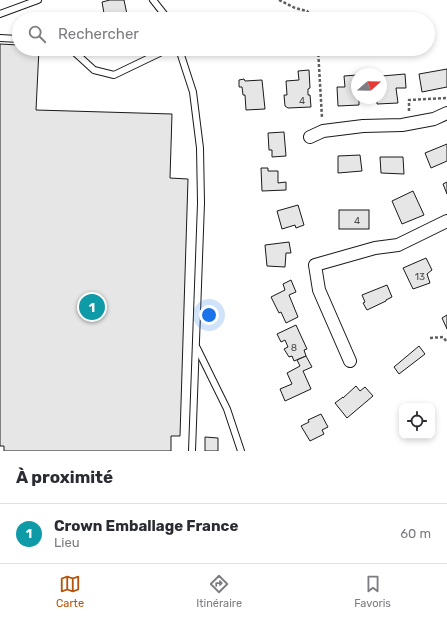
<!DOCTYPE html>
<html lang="fr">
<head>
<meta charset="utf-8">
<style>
  body { margin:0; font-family:Rubik,sans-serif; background:#f7f7f7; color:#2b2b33 }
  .controls { position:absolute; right:12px; bottom:12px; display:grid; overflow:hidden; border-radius:8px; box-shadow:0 2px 6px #0003 }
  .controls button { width:36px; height:36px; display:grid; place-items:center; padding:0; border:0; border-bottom:1px solid #e1e1e2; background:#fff; color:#2b2b33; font:20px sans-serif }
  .compass { position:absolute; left:351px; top:68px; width:36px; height:36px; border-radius:50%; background:#fff; box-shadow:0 2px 6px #0003; rotate:70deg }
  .you { position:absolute; left:209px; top:315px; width:14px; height:14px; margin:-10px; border:3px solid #fff; border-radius:50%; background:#1a73e8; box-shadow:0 0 0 6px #1a73e833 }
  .badge { display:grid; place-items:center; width:26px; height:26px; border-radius:50%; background:#b45309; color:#fff; font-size:13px; font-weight:700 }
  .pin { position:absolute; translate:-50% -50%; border:2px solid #fff; box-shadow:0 1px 4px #0006 }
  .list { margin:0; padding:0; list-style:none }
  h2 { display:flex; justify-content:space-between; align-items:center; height:52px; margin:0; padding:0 16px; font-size:17px }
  h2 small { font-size:13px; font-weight:400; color:#7c7c81 }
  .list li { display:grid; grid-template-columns:26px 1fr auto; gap:12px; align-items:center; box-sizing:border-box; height:60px; padding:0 16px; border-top:1px solid #e1e1e2 }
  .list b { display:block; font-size:15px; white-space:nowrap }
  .list p { margin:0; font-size:13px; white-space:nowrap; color:#7c7c81 }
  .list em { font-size:13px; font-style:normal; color:#7c7c81 }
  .icon { flex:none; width:22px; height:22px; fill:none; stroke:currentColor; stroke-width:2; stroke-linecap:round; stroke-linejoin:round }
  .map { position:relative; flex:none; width:447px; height:451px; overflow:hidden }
  .search { position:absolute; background:#fff; box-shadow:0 2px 6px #0003; left:12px; right:12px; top:12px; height:44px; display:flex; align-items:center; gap:10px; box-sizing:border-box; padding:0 14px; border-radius:22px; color:#7c7c81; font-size:15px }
  .sheet { height:112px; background:#fff }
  nav { display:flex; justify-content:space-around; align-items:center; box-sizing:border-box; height:56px; border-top:1px solid #e1e1e2; background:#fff; font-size:11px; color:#7c7c81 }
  nav a { display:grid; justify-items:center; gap:2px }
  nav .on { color:#b45309 }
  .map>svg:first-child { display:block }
  .building { fill:#e6e6e6; stroke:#1a1a1a }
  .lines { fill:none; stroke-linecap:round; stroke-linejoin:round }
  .service-casing { stroke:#1a1a1a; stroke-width:8 }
  .minor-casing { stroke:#1a1a1a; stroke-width:14 }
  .path { stroke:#5f5f5f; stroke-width:2.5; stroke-dasharray:3 2; stroke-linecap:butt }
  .service { stroke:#fff; stroke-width:6 }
  .minor { stroke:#fff; stroke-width:12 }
  .labels { text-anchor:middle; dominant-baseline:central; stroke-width:3; stroke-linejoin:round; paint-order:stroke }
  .number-label { font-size:10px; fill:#4d4d4d }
</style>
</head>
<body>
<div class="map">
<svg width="447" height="451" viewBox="0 0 447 451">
  <rect width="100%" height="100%" fill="#fff"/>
  <g class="building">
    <path d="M110 0H124L128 19H105L102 2Z"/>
    <path d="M0 44 19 45V49H39L36 110 172 114 170 178 188 179 180 436H171V451H4V446H0Z"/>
    <path d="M112 49H131L113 53Z"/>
    <path d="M447 69V87L422 92 419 74Z"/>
    <path d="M309 70 310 88 308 89V95H310L311 107 288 108 285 106 284 95H287L286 81 299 80 298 71Z"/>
    <path d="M405 74 406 88H396L398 103 377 104V98H381V88H383L382 76Z"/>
    <path d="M357 75V98H359V105L338 106 337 87H345L344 76Z"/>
    <path d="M244 79 245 81 262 80 265 109 246 110 245 95H243L242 87H239V80Z"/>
    <path d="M284 132 286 156 272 157V150H269L268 133Z"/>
    <path d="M447 144V161L431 168 425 153Z"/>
    <path d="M360 155 362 171 338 173V156Z"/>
    <path d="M380 157H403L404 174 381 173Z"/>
    <path d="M261 168H268V171H278V183L286 182V190L262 191Z"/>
    <path d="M447 182V194L443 184Z"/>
    <path d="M413 191 424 215 402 224 392 201Z"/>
    <path d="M298 205 304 225 296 228 295 225 282 229 277 211Z"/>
    <rect x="339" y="210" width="30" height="19"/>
    <path d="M289 242 291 253H286L285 267 267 266 265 245Z"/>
    <path d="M426 258 432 270 427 274 430 283 413 289 403 268Z"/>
    <path d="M291 280 296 292 289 295 298 317 286 323 281 312 279 313 271 297 285 290 283 284Z"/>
    <path d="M387 285 392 297 386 300V301L367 310 363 303 365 302 362 295Z"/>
    <path d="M447 315V329L442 318Z"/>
    <path d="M296 325 307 349 304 350 306 356 294 361 292 356 289 357 284 349 288 347 285 340 281 342 277 334Z"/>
    <path d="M419 346 425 354 399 374 394 367Z"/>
    <path d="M306 356 312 367 303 371 311 389 285 401 280 389 292 384 287 373 300 366 297 360Z"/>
    <path d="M356 386 360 391 365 387 373 396 347 418 335 403 343 397V398Z"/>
    <path d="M321 414 328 427 322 430 324 434 310 441 301 426 309 422 308 420Z"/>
    <path d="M205 437 218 438V451H205Z"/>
  </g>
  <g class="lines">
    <g class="service-casing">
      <g id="service">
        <path d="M153 0 168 19"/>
        <path d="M0 14 38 0"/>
        <path d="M0 38 19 39"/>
        <path d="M71 49 94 70 114 75 168 49"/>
        <path d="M179 49 193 92 200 148 201 203 192 451"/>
        <path d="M197 348 227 409 241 451"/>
      </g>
    </g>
    <g class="minor-casing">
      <g id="minor">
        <path d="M310 137 323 131 363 126 402 125 434 119 447 113"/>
        <path d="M350 361 319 290 315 265 375 248 398 245 447 221"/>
      </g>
    </g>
    <g class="path">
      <path d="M279 0 295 8 307 11 314 19"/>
      <path d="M318 49 322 118"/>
      <path d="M409 111V100L447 98"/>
      <path d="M430 338 443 337 447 342"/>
    </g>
    <use href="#service" class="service"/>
    <use href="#minor" class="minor"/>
  </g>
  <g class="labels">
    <g class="number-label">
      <text x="302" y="101">4</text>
      <text x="357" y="221">4</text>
      <text x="420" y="277">13</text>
      <text x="294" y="348">8</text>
    </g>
  </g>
</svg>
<div class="controls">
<button><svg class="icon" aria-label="locate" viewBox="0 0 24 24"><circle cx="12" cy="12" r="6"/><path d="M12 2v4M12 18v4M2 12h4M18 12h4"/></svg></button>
</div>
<svg class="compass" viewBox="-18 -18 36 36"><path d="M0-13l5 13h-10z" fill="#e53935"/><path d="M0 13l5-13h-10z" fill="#7c7c81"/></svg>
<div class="you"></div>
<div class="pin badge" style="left:92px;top:307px;background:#0f9aa8">1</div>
<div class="search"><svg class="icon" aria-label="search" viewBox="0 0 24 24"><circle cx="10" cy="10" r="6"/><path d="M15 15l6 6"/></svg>Rechercher</div>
</div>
<section class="sheet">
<h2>À proximité<small></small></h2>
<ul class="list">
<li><span class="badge" style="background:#0f9aa8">1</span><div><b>Crown Emballage France</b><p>Lieu</p></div><em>60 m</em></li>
</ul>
</section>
<nav>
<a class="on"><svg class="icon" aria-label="map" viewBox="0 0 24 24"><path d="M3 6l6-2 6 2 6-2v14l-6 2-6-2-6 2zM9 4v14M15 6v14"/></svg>Carte</a>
<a><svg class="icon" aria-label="directions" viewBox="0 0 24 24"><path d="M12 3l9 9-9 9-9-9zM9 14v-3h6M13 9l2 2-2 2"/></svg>Itinéraire</a>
<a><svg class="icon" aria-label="saved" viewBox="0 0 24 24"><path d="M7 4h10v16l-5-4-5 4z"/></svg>Favoris</a>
</nav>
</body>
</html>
